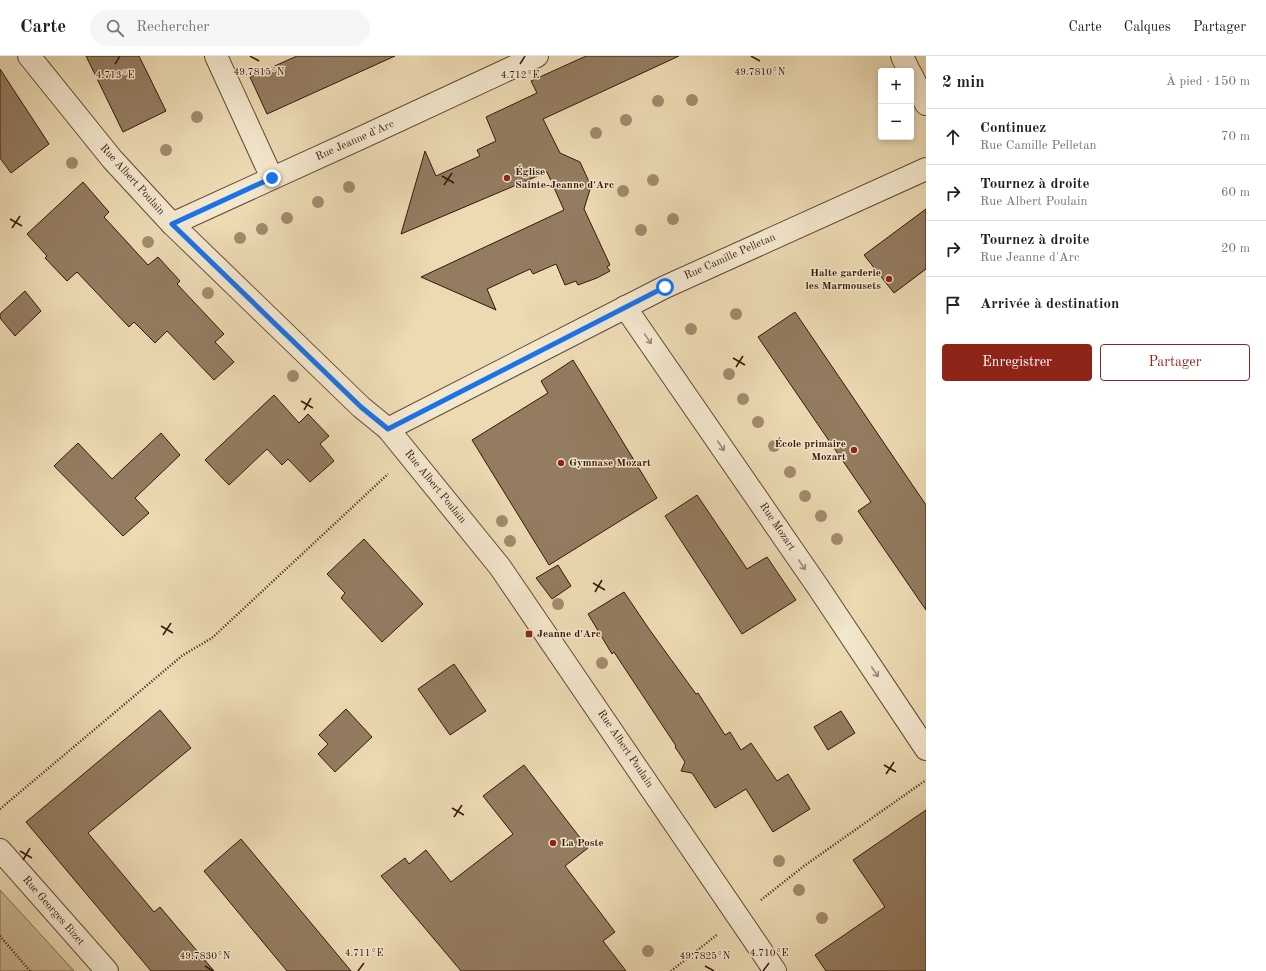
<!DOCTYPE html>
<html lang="fr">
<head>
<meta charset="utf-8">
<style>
  body { margin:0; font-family:"Old Standard TT",serif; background:#f6f6f6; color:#222 }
  .controls { position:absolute; right:12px; top:12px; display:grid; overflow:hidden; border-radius:4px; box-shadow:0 2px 6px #0003 }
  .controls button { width:36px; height:36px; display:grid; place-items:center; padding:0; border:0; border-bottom:1px solid #e0e0e0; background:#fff; color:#222; font:20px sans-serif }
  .stop { position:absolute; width:12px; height:12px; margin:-9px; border:3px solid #1a73e8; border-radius:50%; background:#fff }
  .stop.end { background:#1a73e8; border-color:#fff; box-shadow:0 1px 4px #0008 }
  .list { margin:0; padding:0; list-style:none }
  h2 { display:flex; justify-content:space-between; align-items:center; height:52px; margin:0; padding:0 16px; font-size:17px }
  h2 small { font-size:13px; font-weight:400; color:#767676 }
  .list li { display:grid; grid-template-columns:26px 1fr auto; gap:12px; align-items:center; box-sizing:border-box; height:56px; padding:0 16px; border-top:1px solid #e0e0e0 }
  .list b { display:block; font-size:15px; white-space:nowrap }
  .list p { margin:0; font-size:13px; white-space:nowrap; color:#767676 }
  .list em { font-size:13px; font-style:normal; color:#767676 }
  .actions { display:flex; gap:8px; padding:12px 16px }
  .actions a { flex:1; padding:9px 0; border:1px solid #8f2418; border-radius:4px; text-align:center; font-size:14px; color:#8f2418 }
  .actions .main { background:#8f2418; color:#fff }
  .icon { flex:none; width:22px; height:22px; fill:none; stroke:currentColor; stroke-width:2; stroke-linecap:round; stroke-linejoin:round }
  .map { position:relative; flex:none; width:926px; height:915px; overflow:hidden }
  header { display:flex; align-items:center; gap:24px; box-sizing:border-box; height:56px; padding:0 20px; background:#fff; border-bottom:1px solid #e0e0e0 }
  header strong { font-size:19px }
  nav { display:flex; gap:22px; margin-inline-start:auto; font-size:14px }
  .search { width:280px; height:36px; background:#f6f6f6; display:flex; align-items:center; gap:10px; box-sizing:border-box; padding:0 14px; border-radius:22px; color:#767676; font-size:15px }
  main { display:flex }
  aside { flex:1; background:#fff }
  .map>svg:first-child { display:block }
  .green { fill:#cdb996; stroke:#81684f }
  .building { fill:#947c61; stroke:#351708 }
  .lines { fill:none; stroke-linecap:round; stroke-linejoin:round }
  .street-casing { stroke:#634833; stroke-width:24 }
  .path { stroke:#351708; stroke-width:2.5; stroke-dasharray:1 2; stroke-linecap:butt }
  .street { stroke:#f3e7ce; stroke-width:22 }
  .tree { fill:#a18a6d }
  .oneway { stroke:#9e8975 }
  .route { stroke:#1a73e8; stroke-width:5 }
  .ticks { fill:none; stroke:#351708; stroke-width:1.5 }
  .poi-dot { fill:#8f2418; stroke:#f3e7ce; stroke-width:1.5 }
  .labels { text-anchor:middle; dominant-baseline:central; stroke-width:3; stroke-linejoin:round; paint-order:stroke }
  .street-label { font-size:11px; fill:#351708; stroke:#f3e7ce }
  .poi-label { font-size:11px; font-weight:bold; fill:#351708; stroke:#f3e7ce; text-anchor:start }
  .ticks-label { font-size:10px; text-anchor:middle; fill:#351708; stroke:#f3e7ce; stroke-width:3; stroke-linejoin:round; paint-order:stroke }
</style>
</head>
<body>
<header>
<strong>Carte</strong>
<div class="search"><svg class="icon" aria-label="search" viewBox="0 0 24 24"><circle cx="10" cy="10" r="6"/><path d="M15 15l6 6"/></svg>Rechercher</div>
<nav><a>Carte</a><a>Calques</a><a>Partager</a></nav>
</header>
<main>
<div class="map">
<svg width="926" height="915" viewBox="0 0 926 915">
  <rect width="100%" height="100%" fill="#ecdab3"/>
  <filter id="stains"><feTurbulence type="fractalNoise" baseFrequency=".005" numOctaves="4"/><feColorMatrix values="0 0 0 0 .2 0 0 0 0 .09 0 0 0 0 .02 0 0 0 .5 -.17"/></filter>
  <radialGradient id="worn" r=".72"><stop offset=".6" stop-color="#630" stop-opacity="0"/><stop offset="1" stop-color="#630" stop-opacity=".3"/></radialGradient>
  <path class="green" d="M0 834 74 915H0Z"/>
  <g class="building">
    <path d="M86 0H139L166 55 123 76Z"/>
    <path d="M297 0H395L267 58 250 21Z"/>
    <path d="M586 0H679L543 63 560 97 580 106 591 130 584 153 610 209 607 211 610 215 597 222 578 229 576 225 565 229 556 208 533 218 530 213 487 233 496 254 421 221 564 154 547 116 401 178 425 95 436 120 480 100 477 94 496 85 486 61 537 37 531 25Z"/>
    <path d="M0 13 49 88 11 117 0 102Z"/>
    <path d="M83 126 109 156 104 161 148 209 158 201 180 225 177 228 224 278 215 286 234 306 214 324 167 275 155 287 134 266 129 271 77 216 67 225 45 202 47 200 27 178Z"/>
    <path d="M926 153V213L894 237 864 199Z"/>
    <path d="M25 235 41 255 15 280 0 262V258Z"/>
    <path d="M795 256 926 449V554L858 455 871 446 758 281Z"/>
    <path d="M573 304 657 442 549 509 472 384 548 337 541 325Z"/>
    <path d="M274 339 299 367 308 358 329 380 320 388 334 405 310 426 288 403 282 409 267 393 229 429 205 404Z"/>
    <path d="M161 377 180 399 135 442 149 457 123 480 54 410 78 387 112 423Z"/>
    <path d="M697 439 747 513 767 501 796 544 742 578 665 460Z"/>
    <path d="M364 483 423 548 382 586 341 542 345 537 327 518Z"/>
    <path d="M558 509 571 530 552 543 536 522Z"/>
    <path d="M624 536 649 573 696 638 698 637 725 679 730 676 741 694 751 687 777 725 788 718 810 753 773 776 746 733 715 752 692 717 681 715 685 706 675 691 676 690 614 596 612 598 588 558Z"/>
    <path d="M454 608 486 655 450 679 418 633Z"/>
    <path d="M346 653 372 681 335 716 318 698 328 688 319 679Z"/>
    <path d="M160 654 191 692 88 777 154 856 160 851 214 915H151L26 766Z"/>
    <path d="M841 655 855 677 828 694 814 671Z"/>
    <path d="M524 709 588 792 565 810 615 876 603 885 626 915H461L381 820 405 802 409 808 426 794 451 826 513 778 483 740Z"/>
    <path d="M926 754V915H826L815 899 885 851 853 804Z"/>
    <path d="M241 783 351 915H287L252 873 204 815Z"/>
  </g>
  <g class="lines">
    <g class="street-casing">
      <g id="street">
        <path d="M29 0 112 103 172 168 361 351 388 373 500 511 775 915"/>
        <path d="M216 0 272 122"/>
        <path d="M902 0 909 15"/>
        <path d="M911 18 926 48"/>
        <path d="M172 168 365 80 537 0"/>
        <path d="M625 251 818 531 926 693"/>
        <path d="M388 373 665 231 926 113"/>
        <path d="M0 794 107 915"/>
      </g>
    </g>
    <g class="path">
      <path d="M0 753 183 599 212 582 388 418"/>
      <path d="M761 844 804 810 926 724"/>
      <path d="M0 880 30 915"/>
      <path d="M671 915 718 878"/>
    </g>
    <use href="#street" class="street"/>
  </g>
  <g class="tree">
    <circle cx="692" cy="44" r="6"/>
    <circle cx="658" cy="45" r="6"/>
    <circle cx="197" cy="61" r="6"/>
    <circle cx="626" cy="64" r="6"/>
    <circle cx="596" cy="77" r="6"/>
    <circle cx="166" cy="94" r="6"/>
    <circle cx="72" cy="107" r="6"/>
    <circle cx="653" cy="124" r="6"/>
    <circle cx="349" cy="131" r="6"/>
    <circle cx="623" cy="135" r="6"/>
    <circle cx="318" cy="146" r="6"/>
    <circle cx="287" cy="162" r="6"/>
    <circle cx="673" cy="163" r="6"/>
    <circle cx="262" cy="173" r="6"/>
    <circle cx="641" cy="174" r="6"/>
    <circle cx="240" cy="182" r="6"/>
    <circle cx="148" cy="186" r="6"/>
    <circle cx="208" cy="237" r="6"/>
    <circle cx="736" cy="258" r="6"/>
    <circle cx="691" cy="273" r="6"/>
    <circle cx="729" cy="318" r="6"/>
    <circle cx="293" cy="320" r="6"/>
    <circle cx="743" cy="343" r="6"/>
    <circle cx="758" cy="366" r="6"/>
    <circle cx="774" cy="390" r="6"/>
    <circle cx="790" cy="416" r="6"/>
    <circle cx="805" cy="440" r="6"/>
    <circle cx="821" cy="460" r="6"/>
    <circle cx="502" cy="465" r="6"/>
    <circle cx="837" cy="483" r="6"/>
    <circle cx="510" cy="485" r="6"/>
    <circle cx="558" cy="548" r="6"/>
    <circle cx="602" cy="607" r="6"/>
    <circle cx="779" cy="805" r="6"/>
    <circle cx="799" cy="834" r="6"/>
    <circle cx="822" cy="862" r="6"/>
    <circle cx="648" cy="895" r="6"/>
  </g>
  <defs><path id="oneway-shaft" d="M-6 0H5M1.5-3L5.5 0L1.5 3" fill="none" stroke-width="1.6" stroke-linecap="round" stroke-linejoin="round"/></defs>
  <g class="oneway">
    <use href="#oneway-shaft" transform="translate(648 283) rotate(55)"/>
    <use href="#oneway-shaft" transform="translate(721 390) rotate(56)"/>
    <use href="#oneway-shaft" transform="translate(802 509) rotate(56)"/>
    <use href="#oneway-shaft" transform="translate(875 616) rotate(56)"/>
  </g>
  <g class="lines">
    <path class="route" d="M272 122 172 168 361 351 388 373 665 231"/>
  </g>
  <path class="ticks" d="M250 0 259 5M751 0 760 5M115 8 120 0M520 8 525 0M442 120 454 127M444 129 452 117M10 163 22 170M12 172 20 160M733 302 745 309M736 311 743 300M301 345 313 352M304 354 311 342M593 527 605 534M595 536 602 524M161 570 173 577M163 579 171 567M884 709 896 716M886 718 894 706M452 752 464 759M454 761 462 749M20 795 32 802M23 804 30 792M205 910 213 915M705 910 714 915M358 915 364 907M763 915 769 907"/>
  <g class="poi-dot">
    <circle cx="507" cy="122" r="4"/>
    <circle cx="889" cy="223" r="4"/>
    <circle cx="854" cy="394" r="4"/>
    <circle cx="561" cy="407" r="4"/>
    <rect x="525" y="574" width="8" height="8" rx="2"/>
    <circle cx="553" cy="787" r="4"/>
  </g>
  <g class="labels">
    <g class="street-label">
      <text transform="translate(355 85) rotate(-24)">Rue Jeanne d'Arc</text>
      <text transform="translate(132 124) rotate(48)">Rue Albert Poulain</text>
      <text transform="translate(730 201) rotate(-24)">Rue Camille Pelletan</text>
      <text transform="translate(435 431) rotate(51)">Rue Albert Poulain</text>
      <text transform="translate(777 471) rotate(56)">Rue Mozart</text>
      <text transform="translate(625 693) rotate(56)">Rue Albert Poulain</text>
      <text transform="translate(53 855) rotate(49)">Rue Georges Bizet</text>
    </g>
    <g class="poi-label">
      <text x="515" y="116">Église<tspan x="515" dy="13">Sainte-Jeanne d'Arc</tspan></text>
      <text x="881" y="217" text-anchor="end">Halte garderie<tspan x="881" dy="13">les Marmousets</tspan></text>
      <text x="846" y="388" text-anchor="end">École primaire<tspan x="846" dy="13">Mozart</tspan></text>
      <text x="569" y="407">Gymnase Mozart</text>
      <text x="537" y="578">Jeanne d'Arc</text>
      <text x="561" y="787">La Poste</text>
    </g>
  </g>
  <g class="ticks-label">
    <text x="259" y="19">49.7815°N</text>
    <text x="760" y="19">49.7810°N</text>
    <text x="115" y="22">4.713°E</text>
    <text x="520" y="22">4.712°E</text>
    <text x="364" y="900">4.711°E</text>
    <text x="769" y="900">4.710°E</text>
    <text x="205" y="903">49.7830°N</text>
    <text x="705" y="903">49.7825°N</text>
  </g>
  <rect width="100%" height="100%" filter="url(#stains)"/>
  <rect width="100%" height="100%" fill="url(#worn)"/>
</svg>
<div class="controls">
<button>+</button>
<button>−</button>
</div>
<div class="stop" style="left:665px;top:231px"></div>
<div class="stop end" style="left:272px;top:122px"></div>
</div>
<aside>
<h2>2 min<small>À pied · 150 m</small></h2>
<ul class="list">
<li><svg class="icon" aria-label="ahead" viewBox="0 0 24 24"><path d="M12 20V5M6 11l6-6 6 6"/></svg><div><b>Continuez</b><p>Rue Camille Pelletan</p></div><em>70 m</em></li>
<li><svg class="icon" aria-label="right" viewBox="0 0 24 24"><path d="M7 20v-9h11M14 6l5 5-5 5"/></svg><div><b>Tournez à droite</b><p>Rue Albert Poulain</p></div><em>60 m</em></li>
<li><svg class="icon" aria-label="right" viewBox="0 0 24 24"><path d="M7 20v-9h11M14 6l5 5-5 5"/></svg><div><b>Tournez à droite</b><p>Rue Jeanne d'Arc</p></div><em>20 m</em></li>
<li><svg class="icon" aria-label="arrive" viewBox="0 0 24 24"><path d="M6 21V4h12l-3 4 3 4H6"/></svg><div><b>Arrivée à destination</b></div></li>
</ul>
<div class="actions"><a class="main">Enregistrer</a><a>Partager</a></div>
</aside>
</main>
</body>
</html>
